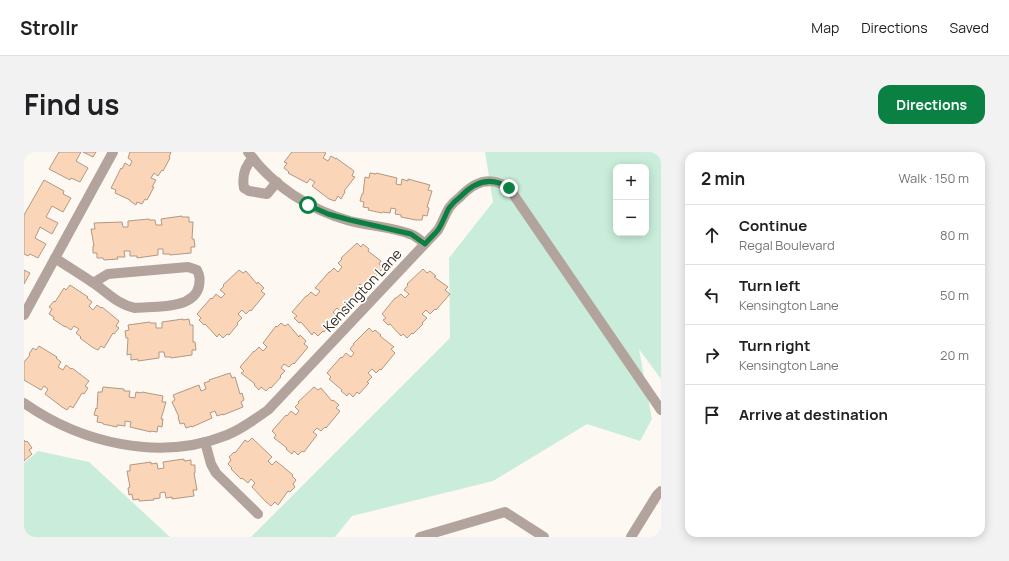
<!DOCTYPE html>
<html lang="en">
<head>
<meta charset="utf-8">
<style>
  body { margin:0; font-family:Manrope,sans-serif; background:#f2f2f2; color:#202124 }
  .controls { position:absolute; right:12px; top:12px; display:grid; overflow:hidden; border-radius:8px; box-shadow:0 2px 10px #0003 }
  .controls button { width:36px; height:36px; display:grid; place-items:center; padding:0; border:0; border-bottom:1px solid #e0e0e0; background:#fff; color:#202124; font:20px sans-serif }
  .stop { position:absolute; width:12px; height:12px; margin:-9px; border:3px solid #0b8043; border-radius:50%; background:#fff }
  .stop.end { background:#0b8043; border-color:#fff; box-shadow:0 1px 4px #0008 }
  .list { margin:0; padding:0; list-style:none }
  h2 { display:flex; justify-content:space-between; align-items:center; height:52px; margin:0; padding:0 16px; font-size:17px }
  h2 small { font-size:13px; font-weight:400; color:#757577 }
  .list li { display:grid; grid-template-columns:26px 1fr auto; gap:12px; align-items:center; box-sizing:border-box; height:60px; padding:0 16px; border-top:1px solid #e0e0e0 }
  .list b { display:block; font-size:15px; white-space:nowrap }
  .list p { margin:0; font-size:13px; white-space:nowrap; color:#757577 }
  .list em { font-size:13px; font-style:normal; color:#757577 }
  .icon { flex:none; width:22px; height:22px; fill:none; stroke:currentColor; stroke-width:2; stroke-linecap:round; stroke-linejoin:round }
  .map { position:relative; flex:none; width:637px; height:385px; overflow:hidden; border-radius:12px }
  header { display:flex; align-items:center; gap:24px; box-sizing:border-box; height:56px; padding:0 20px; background:#fff; border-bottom:1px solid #e0e0e0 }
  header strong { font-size:19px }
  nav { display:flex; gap:22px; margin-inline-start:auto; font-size:14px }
  .intro { display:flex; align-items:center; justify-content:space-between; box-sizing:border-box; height:96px; padding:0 24px }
  h1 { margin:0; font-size:28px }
  .button { padding:10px 18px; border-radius:12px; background:#0b8043; color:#fff; font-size:14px; font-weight:700 }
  main { display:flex; gap:24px; padding:0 24px }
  aside { flex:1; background:#fff; border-radius:12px; box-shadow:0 2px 10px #0003 }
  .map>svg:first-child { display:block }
  .green { fill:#c9edda; fill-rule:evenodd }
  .building { fill:#fad5b7; stroke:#b29882 }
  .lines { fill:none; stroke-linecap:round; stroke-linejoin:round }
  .minor { stroke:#b2a39d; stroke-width:10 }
  .route { stroke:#0b8043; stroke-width:5 }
  .labels { text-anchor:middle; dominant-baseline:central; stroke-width:3.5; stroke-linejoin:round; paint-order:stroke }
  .street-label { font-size:14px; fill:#342b21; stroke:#fff }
</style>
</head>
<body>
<header>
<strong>Strollr</strong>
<nav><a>Map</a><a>Directions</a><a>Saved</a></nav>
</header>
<div class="intro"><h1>Find us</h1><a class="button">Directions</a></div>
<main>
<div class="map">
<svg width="637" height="385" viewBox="0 0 637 385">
  <rect width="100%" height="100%" fill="#fef8f3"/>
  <g class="green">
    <path d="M461 0H637V227L615 197 628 267 616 289 563 272 469 329 328 364 311 385H227L426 186 425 106 469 50ZM592 15H622V81H592Z"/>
    <path d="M14 299 65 310 146 385H0V311Z"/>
  </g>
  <g class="building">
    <path d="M35 0H57L52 9 64 16 56 30 47 26 46 28 25 17Z"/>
    <path d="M59 0H72L69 5Z"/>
    <path d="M147 0 145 5 146 6 139 19 138 18 134 24 130 21 127 26 132 28 128 35H130L123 48 121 47 118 52 113 50 112 53 106 49V48L91 41 92 38 87 36 97 16 98 17 101 11 106 14 108 9 104 6 106 0Z"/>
    <path d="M268 0H300L302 1 299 6 304 9 307 4 312 7V6L330 19 328 24 331 25 320 39 321 40 317 47 314 44 311 49 305 47 288 34 291 30 286 27 283 31 264 21 265 20 260 16 263 11 260 10Z"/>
    <path d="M346 21 352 22V21L373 26 372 32 377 33 378 27 384 29V27L406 33 404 38 408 39 403 55 405 56 403 64 399 63 398 68H392L377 65V63L371 62 372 57 367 56 366 61 359 60 358 61 344 58 345 56 339 55 340 50 336 49 338 42H339L341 25 345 26Z"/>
    <path d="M20 28 40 39 39 42 47 46 39 60 28 54 22 65 34 71 28 82 16 75 11 86 22 92 14 106 6 102 4 104 0 102V63Z"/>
    <path d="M158 64V65H165V70H169L168 87H170L171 95H167V101L146 103V102H139V97H134V103L113 106V104H106V99H100L101 105H93L94 107 80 108 79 106H73V101H69V94H70L67 77H71L70 71 98 70 99 75H104V69L125 67V68H131L132 73H138L137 67Z"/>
    <path d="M333 91 337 95 339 92 345 97 344 99 357 109 355 112 359 116 345 132 344 131 340 136 336 132 332 136 336 139 332 145 333 146 323 156 321 155 317 160 313 156 309 160 313 164 300 180 299 179 294 184 290 180 288 183 277 170 275 171 270 166 273 164 268 160 282 144H283L287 140 292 144 296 139 291 136 305 120H306L310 116 314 120 318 115 314 111 318 107 317 106Z"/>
    <path d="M399 117 403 121 406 119 412 124 410 125 424 135 421 138 426 142 412 158 411 157 406 162 402 158 398 162 403 166 398 171 399 172 389 182 388 181 383 186 379 182 377 184 366 172 364 173 359 168 362 166 358 162 371 146H372L377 142 381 146 385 142 380 138 384 133 383 132Z"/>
    <path d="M0 118 6 121 0 132Z"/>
    <path d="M215 118 219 121 222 119 233 132 234 130 240 136 237 139 241 142 227 159 226 158 222 162 218 158 214 162 218 166 213 171 214 172 205 183 203 182 199 186 195 182 193 185 181 172 180 173 175 168 177 166 173 162 187 146 188 147 192 142 197 146 201 142 196 138 200 134 199 133Z"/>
    <path d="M46 133 64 145 63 146 68 150 65 154 69 158 73 153 77 156 78 155 95 169 92 174 95 176 90 182 89 181 80 196 77 194 74 198 68 195 56 186 57 185 52 181 55 177 50 174 47 178 41 174V175L29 167 30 165 25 162 28 157 25 155 30 149 31 150 40 136 42 138Z"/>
    <path d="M159 167V168L165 167 166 173H169V190H171L172 198H168V203L147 206V205H141L140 200H135V206L114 209V207L107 208V202L103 203 104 186H102L101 179 105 178 104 173 126 170V171H132V176H138V170Z"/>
    <path d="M257 171 261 174 264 172 275 185 276 183 282 189 280 192 284 195 270 212 269 211 265 215 260 212 257 216 261 219 256 224 257 225 247 236 246 235 242 239 237 235 235 238 230 233 231 232 217 221 220 219 216 215 230 199V200L235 195 239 199 243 195 239 191 252 174 253 175Z"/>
    <path d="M345 176 349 180 351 178 357 183 356 184 370 195 367 197 371 201 357 218 356 217 352 221 348 217 344 221 348 225 343 230 345 231 335 242 333 240 329 245 325 241 323 244 317 239 318 238 305 227 307 225 303 221 317 205 318 206 322 201 327 205 330 201 326 197 330 192H329Z"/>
    <path d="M15 194 33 205 32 206 37 210 34 215 39 218 42 213 47 217 48 216 65 229 61 234 64 236 60 242 58 241 49 256 46 254 43 258 38 255 21 242 24 237 20 234 17 238 0 228V210L6 203 5 202 9 196 12 198Z"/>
    <path d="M206 221 208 226 211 225 216 242 218 241 220 248 217 250 219 255 199 263V262L193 264 191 259 186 261 188 266 168 275V274L162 276 160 271 156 272 154 265H155L148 250 151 248 149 243 175 233 177 239 182 237 180 231 186 229 185 228Z"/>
    <path d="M79 235 100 237V239H106L105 245 111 246 112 240 117 241 118 240 139 244 138 250H142L137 267H139L138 275 134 274 133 280 127 279V280L106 275 107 270 101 269V274L93 273V275L79 272V271L73 270 74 264 70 263 72 256 73 257 74 240H78Z"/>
    <path d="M290 235 294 238 297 236 308 249 309 248 315 253 312 256 316 259 302 276 301 275 297 279 293 276 289 280 293 283 280 300 278 299 274 303 270 299 268 302 262 297 263 296 250 286 252 283 248 279 262 263 263 264 267 259 272 263 275 259 271 255 275 251 274 250Z"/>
    <path d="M228 286 248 305 244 309 248 313 252 309 269 323 268 324 272 328 269 332 271 335 266 340 264 339 254 353 251 350 247 354 242 350 228 335 231 331 227 327 224 331 218 326 217 327 207 317 208 316 204 312 207 308 205 305 210 300 211 301 221 288 224 290Z"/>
    <path d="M0 288 2 290 3 289 8 296 5 298 8 302 0 309Z"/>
    <path d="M160 307V309L167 308V313H171V321H170L173 338H169L170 344 148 347V345L142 346 141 340 136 341V346L129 347 130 348 115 349V347L109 348 108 342 105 343 104 336 106 335 103 319H106V313L127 310V312L133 311 134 317 140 316 139 310Z"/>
  </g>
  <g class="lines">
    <g class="minor">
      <path d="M224 0C249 34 286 58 326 69 346 74 367 75 386 82 391 83 396 88 401 92"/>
      <path d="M229 6C221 14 218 25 220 36L225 39 243 42 253 30"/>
      <path d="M31 106C43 114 56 122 68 130 82 139 94 153 111 156 130 154 170 158 175 134 176 127 176 124 173 118L164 115 84 122 69 131"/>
      <path d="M0 163 89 0"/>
      <path d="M0 251C57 291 136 310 203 283 218 277 231 267 244 258L414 78C418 71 421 63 425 56 428 52 432 48 436 45 450 30 466 23 485 36L637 258"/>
      <path d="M181 290 187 312 192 321 234 362"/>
      <path d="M396 385 481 360 520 385"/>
      <path d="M607 385 633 343 637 339"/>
    </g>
  </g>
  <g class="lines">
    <path class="route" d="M284 53 304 62 326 68 387 82 401 92C405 87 410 83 414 78 419 71 421 63 425 56 428 52 432 48 436 45 450 30 466 23 485 36"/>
  </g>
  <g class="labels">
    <g class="street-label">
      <text transform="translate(338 138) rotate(-47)">Kensington Lane</text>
    </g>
  </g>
</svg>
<div class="controls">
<button>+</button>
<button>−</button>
</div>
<div class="stop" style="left:284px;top:53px"></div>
<div class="stop end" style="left:485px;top:36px"></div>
</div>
<aside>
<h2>2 min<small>Walk · 150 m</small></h2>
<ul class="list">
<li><svg class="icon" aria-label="ahead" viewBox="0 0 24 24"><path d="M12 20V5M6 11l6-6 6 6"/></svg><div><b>Continue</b><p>Regal Boulevard</p></div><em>80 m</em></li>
<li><svg class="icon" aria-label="left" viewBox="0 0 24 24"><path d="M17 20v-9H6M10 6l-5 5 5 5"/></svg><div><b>Turn left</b><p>Kensington Lane</p></div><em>50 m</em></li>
<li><svg class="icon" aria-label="right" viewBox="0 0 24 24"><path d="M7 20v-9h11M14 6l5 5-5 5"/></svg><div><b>Turn right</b><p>Kensington Lane</p></div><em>20 m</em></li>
<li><svg class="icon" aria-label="arrive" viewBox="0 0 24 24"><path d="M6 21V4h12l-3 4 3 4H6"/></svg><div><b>Arrive at destination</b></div></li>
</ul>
</aside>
</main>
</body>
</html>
